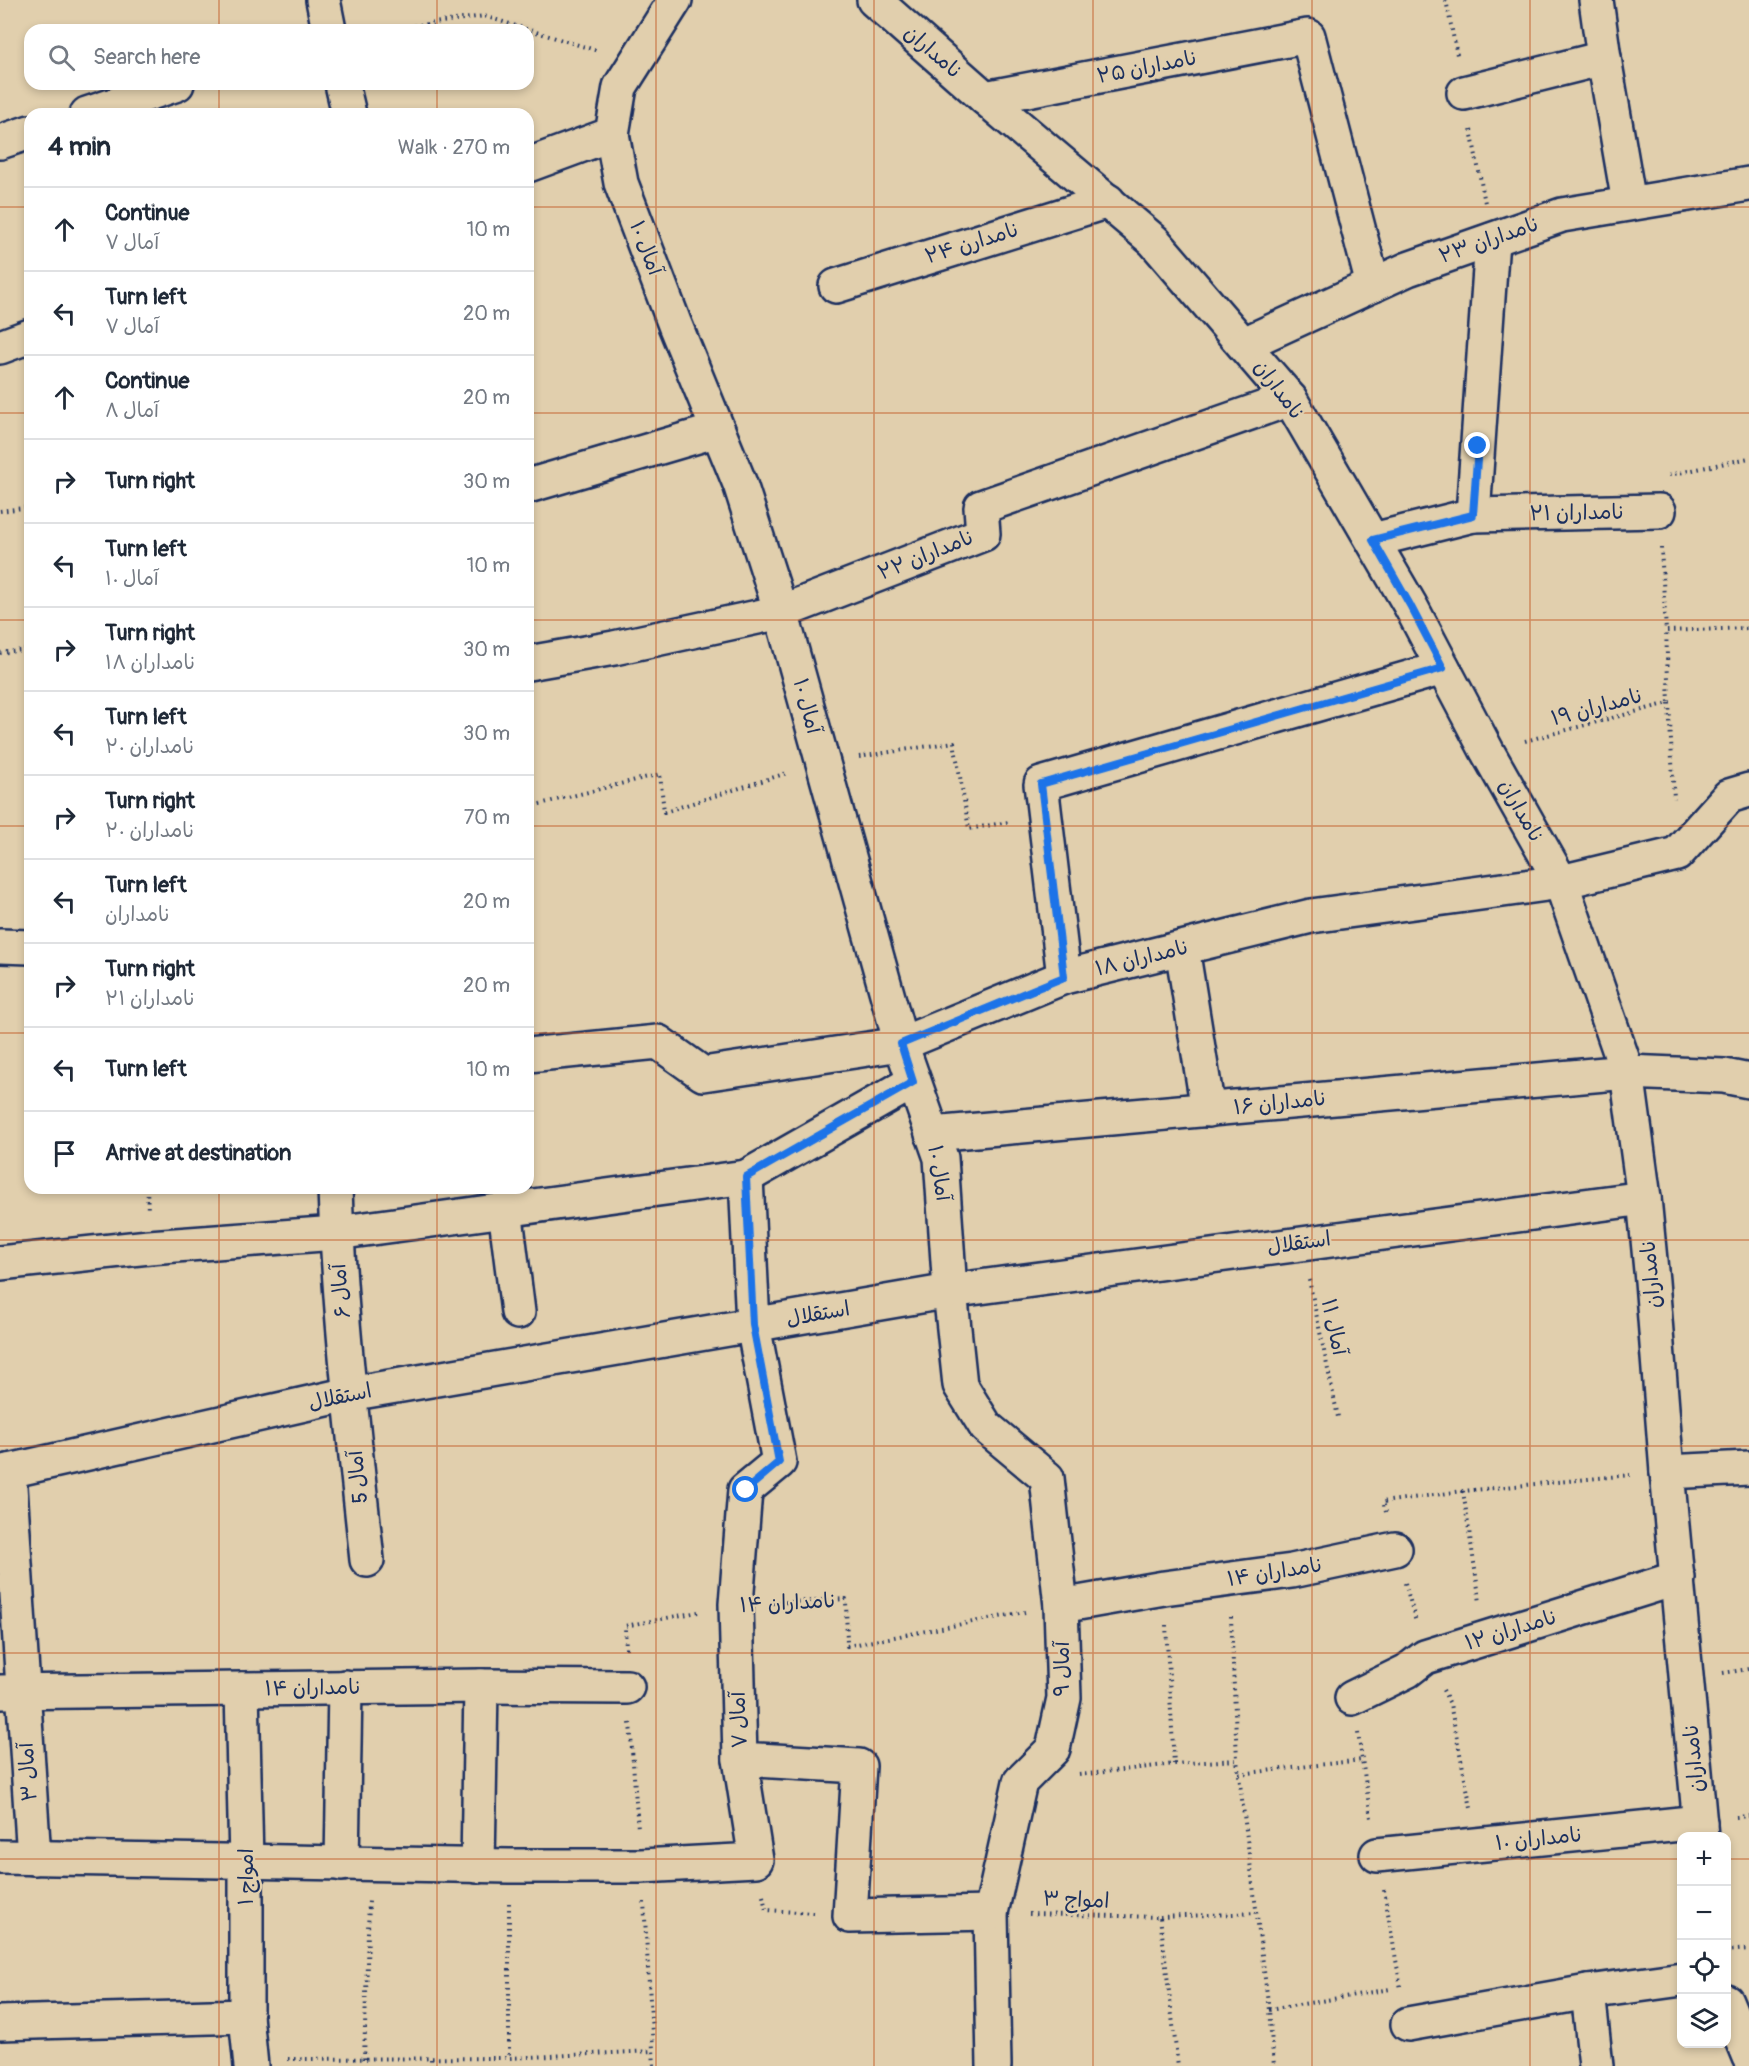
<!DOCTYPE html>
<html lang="en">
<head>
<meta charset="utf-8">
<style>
  body { margin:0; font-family:Pangolin,"Playpen Sans Arabic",sans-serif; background:#f2f2f3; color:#1f2937 }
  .controls { position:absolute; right:18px; bottom:18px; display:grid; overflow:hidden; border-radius:12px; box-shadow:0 3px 9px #0003 }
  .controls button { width:54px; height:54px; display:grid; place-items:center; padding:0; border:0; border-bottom:2px solid #e0e1e3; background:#fff; color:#1f2937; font:30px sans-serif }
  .stop { position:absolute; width:18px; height:18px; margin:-14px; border:4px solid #1a73e8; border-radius:50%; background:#fff }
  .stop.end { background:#1a73e8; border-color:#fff; box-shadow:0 2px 6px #0008 }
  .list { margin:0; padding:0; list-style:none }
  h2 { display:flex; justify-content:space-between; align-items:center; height:78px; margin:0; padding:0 24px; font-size:26px }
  h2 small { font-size:20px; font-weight:400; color:#747a83 }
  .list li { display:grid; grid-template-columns:39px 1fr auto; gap:18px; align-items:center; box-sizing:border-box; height:84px; padding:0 24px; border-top:2px solid #e0e1e3 }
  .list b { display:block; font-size:22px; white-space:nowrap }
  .list p { margin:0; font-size:20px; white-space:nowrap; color:#747a83 }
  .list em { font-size:20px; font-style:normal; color:#747a83 }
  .icon { flex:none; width:33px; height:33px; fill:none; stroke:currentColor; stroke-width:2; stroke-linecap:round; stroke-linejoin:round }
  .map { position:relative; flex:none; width:1749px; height:2066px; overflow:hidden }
  .search { position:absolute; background:#fff; box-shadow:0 3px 9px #0003; left:24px; top:24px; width:510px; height:66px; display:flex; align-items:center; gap:15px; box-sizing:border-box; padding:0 21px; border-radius:18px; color:#747a83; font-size:22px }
  .panel { position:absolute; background:#fff; box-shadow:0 3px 9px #0003; left:24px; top:108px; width:510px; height:1086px; border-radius:18px }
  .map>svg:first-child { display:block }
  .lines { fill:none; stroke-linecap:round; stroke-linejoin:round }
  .minor-casing { stroke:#1b2f5e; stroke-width:38 }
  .path { stroke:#1b2f5e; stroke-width:4; stroke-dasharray:1.5 4.5; stroke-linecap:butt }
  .minor { stroke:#e1cfad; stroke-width:33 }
  .route { stroke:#1a73e8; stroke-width:8 }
  .grid { fill:none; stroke:#bf511c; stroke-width:1.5; stroke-opacity:0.55 }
  .labels { text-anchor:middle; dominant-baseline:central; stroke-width:4.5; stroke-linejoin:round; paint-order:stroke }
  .street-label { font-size:21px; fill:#1b2f5e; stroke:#e1cfad }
</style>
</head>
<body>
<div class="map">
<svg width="1749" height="2066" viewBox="0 0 1749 2066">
  <rect width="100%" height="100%" fill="#e1cfad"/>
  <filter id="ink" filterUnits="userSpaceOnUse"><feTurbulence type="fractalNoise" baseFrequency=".0167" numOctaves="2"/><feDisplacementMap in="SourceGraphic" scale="12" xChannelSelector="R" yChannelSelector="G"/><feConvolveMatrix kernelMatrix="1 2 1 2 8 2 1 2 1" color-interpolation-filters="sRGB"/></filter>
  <g filter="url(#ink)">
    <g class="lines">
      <g class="minor-casing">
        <g id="minor">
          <path d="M323 0 329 30"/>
          <path d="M874 0 985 98 1154 241 1290 399 1410 605 1487 751 1561 882 1627 1072 1644 1198 1652 1281 1667 1472 1701 1836"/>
          <path d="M1596 0 1604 58 1629 203"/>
          <path d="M342 84 349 114"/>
          <path d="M1464 93 1604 58"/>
          <path d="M985 98 1308 36 1373 285"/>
          <path d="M87 114 177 84"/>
          <path d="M612 134 621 183 675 325 740 484 781 612 901 1044 941 1158 950 1291 960 1385 986 1427 1047 1478 1061 1606 1064 1698 1053 1749 1020 1782 991 1913 994 2066"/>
          <path d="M0 142 30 132"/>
          <path d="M528 165 612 134 620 87 675 0"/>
          <path d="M836 286 1108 201"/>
          <path d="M1244 344 1408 269 1562 215 1749 184"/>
          <path d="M0 347 30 336"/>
          <path d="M528 486 718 430"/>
          <path d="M1473 515 1492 240"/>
          <path d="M1373 540 1473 515 1659 511"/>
          <path d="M528 663 614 648 781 612 983 534 981 507 1290 399"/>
          <path d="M0 946 30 947"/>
          <path d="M1182 948 1208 1110"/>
          <path d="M1064 977 1041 784 1443 668"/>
          <path d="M528 1055 658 1042 703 1074 901 1044 1064 977 1311 916 1561 882 1677 854 1729 796 1749 790"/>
          <path d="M932 1134 1627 1072 1724 1076 1749 1081"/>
          <path d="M746 1177 753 1325 779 1462 745 1490 736 1604 740 1759 859 1766 850 1916 991 1913"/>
          <path d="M335 1188C339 1312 354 1436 367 1560"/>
          <path d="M505 1209 518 1312"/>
          <path d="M0 1263 149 1247 336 1233 746 1177 913 1082"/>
          <path d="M9 1471 34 1858"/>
          <path d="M1667 1472 1749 1468"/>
          <path d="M0 1473 349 1394 950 1291 1644 1198"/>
          <path d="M1061 1606 1164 1588 1292 1571 1395 1549"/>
          <path d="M242 1689 246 1862V2016L251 2066"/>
          <path d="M0 1692 481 1686 627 1687"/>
          <path d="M1352 1698 1407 1671 1425 1657 1678 1578"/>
          <path d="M1377 1855 1700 1822"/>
          <path d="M0 1857 509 1866H641L756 1860 740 1759"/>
          <path d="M342 1864 345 1687"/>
          <path d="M478 1866 481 1686"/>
          <path d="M1588 1992 1596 2066"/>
          <path d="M1726 2001 1749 2057"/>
          <path d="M0 2023 246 2016"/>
          <path d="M1408 2024 1588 1992 1682 1979"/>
        </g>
      </g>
      <g class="path">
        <path d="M1446 0 1457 55"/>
        <path d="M384 30 484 16 598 51"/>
        <path d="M1471 130 1485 203"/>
        <path d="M1669 475 1749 458"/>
        <path d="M0 511 30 507"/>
        <path d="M1661 548 1666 631"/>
        <path d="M0 653 30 649"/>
        <path d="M1669 703 1674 799"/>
        <path d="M1525 741 1669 703 1666 631 1749 628"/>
        <path d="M859 757 954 742 969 829 1008 822"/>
        <path d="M528 807 660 774 664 812 787 773"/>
        <path d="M147 1188 148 1211"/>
        <path d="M1309 1280 1338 1417"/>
        <path d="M1463 1491 1480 1602"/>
        <path d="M1386 1512 1383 1502 1463 1491 1630 1475"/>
        <path d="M1405 1583 1416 1622"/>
        <path d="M773 1603 846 1599 847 1646 1025 1612"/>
        <path d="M1231 1617 1237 1760"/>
        <path d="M1166 1625 1174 1764"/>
        <path d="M626 1649 625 1626 698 1612"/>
        <path d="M1723 1673 1749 1669"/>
        <path d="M1443 1690 1450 1704 1471 1808"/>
        <path d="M630 1723 638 1829"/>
        <path d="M1358 1733 1371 1818"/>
        <path d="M1239 1774 1362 1760"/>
        <path d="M1079 1775 1174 1764 1237 1760 1269 2010 1274 2066"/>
        <path d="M1736 1817 1749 1816"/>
        <path d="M1384 1890 1401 1989"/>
        <path d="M763 1896 766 1910 813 1913"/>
        <path d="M644 1902 654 2066"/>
        <path d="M509 1903V2058"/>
        <path d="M1029 1914 1160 1917 1178 2066"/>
        <path d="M1160 1917 1256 1913"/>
        <path d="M1726 1951 1749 1949"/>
        <path d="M1269 2010 1390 1989"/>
        <path d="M288 2059 509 2058 653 2051"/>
        <path d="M364 2059 369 1900"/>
        <path d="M431 2059V2066"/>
      </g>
      <use href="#minor" class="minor"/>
    </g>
  </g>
  <g class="lines" filter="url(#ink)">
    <path class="route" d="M746 1490 779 1462 753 1325 746 1177 913 1082 901 1044 1064 977 1041 784 1443 668 1410 605 1373 540 1473 515 1478 446"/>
  </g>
  <path class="grid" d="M219 0V30M437 0V30M656 0V2066M874 0V2066M1093 0V2066M1312 0V2066M1530 0V2066M219 84V114M437 84V114M0 207H30M528 207H1749M0 413H30M528 413H1749M0 620H30M528 620H1749M0 826H30M528 826H1749M0 1033H30M528 1033H1749M219 1188V2066M437 1188V2066M0 1240H1749M0 1446H1749M0 1653H1749M0 1859H1682M1726 1859H1749"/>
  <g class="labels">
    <g class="street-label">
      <text transform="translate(933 52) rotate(41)">نامداران</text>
      <text transform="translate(1147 67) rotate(-11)">نامداران ۲۵</text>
      <text transform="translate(1489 240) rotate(-19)">نامداران ۲۳</text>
      <text transform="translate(972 243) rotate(-17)">نامدارن ۲۴</text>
      <text transform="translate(646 248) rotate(69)">آمال ۱۰</text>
      <text transform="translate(1279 390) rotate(53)">نامداران</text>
      <text transform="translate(1577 513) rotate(-1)">نامداران ۲۱</text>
      <text transform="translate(926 555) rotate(-22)">نامداران ۲۲</text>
      <text transform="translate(807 706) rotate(75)">آمال ۱۰</text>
      <text transform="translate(1597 707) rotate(-15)">نامداران ۱۹</text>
      <text transform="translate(1521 811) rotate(60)">نامداران</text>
      <text transform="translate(1142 958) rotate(-14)">نامداران ۱۸</text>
      <text transform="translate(1280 1103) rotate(-6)">نامداران ۱۶</text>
      <text transform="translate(939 1173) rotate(81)">آمال ۱۰</text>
      <text transform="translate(1299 1243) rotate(-8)">استقلال</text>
      <text transform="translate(1651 1274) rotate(-95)">نامداران</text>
      <text transform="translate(341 1291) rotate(-95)">آمال ۶</text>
      <text transform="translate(818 1314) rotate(-10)">استقلال</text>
      <text transform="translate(1334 1327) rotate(78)">آمال ۱۱</text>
      <text transform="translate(340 1397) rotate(-12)">استقلال</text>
      <text transform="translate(358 1477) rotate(-96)">آمال 5</text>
      <text transform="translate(1275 1572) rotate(-9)">نامداران ۱۴</text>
      <text transform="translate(788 1603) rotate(-3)">نامداران ۱۴</text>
      <text transform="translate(1511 1630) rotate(-17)">نامداران ۱۲</text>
      <text transform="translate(1062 1669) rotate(-90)">آمال ۹</text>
      <text transform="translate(313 1688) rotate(-1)">نامداران ۱۴</text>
      <text transform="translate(739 1720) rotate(-92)">آمال ۷</text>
      <text transform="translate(1694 1758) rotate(-95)">نامداران</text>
      <text transform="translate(28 1772) rotate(-94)">آمال ۳</text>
      <text transform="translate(1539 1839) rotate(-6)">نامداران ۱۰</text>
      <text transform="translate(246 1877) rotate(-90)">امواج ۱</text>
      <text transform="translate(1076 1900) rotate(2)">امواج ۳</text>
    </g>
  </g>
</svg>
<div class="controls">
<button>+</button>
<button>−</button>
<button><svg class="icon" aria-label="locate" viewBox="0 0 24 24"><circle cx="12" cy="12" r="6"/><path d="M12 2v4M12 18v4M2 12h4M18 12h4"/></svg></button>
<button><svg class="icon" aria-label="layers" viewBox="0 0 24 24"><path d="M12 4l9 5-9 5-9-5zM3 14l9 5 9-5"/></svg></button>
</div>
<div class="stop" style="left:746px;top:1490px"></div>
<div class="stop end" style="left:1478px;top:446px"></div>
<div class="search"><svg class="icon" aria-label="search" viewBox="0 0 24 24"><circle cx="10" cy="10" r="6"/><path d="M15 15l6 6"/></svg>Search here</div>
<section class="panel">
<h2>4 min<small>Walk · 270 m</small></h2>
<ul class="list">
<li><svg class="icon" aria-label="ahead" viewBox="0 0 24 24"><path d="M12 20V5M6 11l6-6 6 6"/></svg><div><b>Continue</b><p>آمال ۷</p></div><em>10 m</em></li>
<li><svg class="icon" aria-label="left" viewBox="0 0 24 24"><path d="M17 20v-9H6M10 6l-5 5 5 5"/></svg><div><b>Turn left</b><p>آمال ۷</p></div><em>20 m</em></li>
<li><svg class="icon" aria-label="ahead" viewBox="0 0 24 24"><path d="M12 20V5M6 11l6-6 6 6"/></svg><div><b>Continue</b><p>آمال ۸</p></div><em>20 m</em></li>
<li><svg class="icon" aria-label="right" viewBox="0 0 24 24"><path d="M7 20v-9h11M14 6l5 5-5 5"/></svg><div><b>Turn right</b></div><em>30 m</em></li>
<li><svg class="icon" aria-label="left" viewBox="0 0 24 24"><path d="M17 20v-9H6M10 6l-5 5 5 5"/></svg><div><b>Turn left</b><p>آمال ۱۰</p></div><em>10 m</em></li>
<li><svg class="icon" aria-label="right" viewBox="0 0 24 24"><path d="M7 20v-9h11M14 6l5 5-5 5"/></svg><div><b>Turn right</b><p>نامداران ۱۸</p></div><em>30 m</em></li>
<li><svg class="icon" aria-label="left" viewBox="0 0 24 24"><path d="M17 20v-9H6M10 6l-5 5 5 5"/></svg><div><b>Turn left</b><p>نامداران ۲۰</p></div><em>30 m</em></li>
<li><svg class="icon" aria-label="right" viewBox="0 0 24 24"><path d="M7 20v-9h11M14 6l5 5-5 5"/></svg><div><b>Turn right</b><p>نامداران ۲۰</p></div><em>70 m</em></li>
<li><svg class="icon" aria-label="left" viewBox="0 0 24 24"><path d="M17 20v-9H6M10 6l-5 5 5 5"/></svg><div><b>Turn left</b><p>نامداران</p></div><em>20 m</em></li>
<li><svg class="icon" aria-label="right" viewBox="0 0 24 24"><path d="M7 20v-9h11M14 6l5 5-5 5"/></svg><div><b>Turn right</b><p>نامداران ۲۱</p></div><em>20 m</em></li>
<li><svg class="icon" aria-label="left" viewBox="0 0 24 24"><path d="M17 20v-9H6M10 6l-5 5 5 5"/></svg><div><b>Turn left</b></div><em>10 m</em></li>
<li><svg class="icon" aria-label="arrive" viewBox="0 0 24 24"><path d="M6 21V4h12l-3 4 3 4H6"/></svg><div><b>Arrive at destination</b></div></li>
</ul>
</section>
</div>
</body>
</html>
